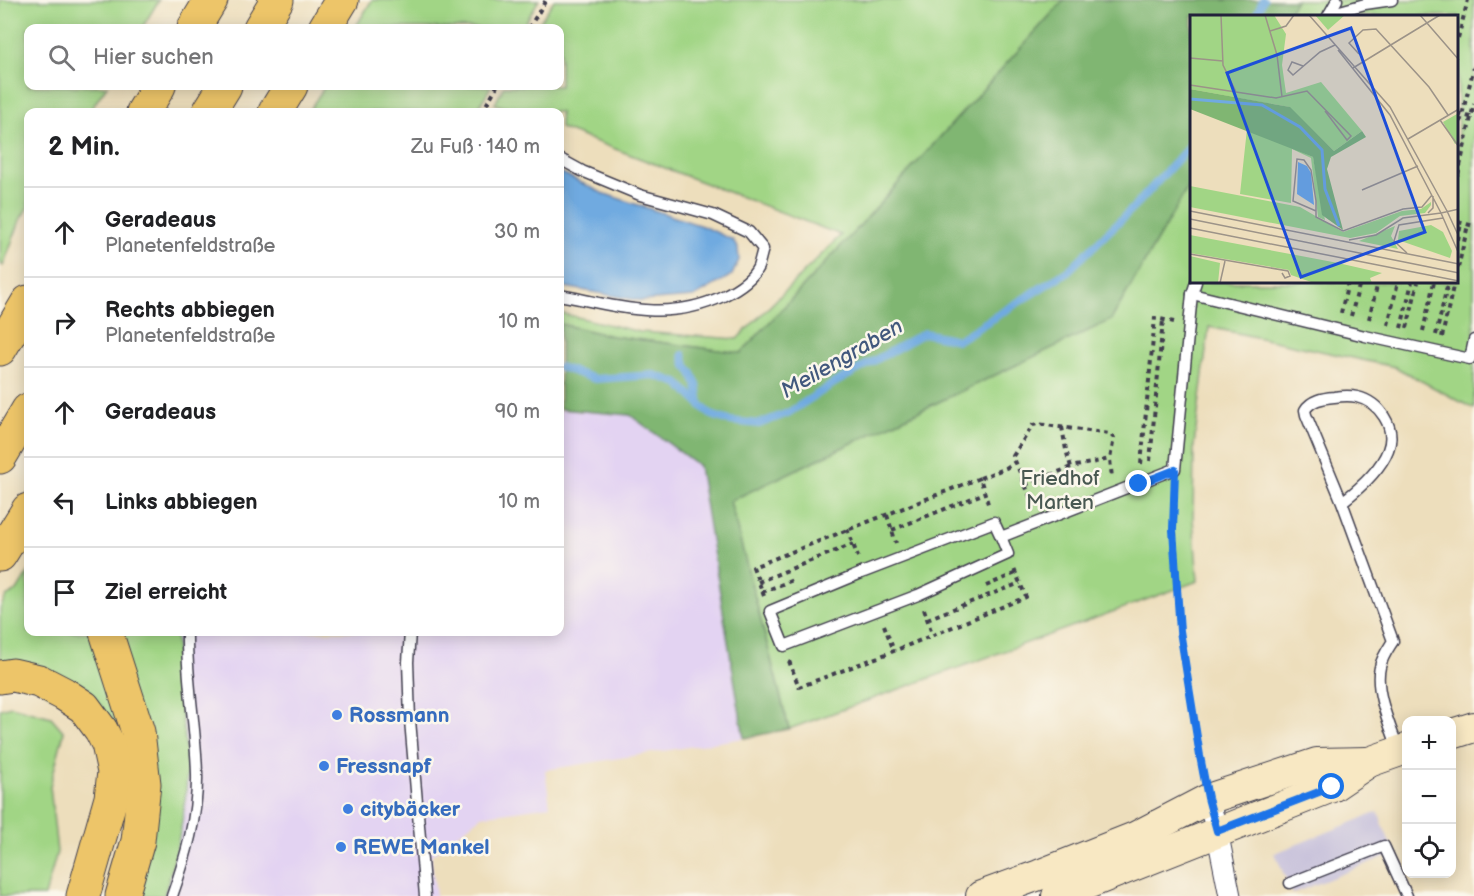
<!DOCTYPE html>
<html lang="de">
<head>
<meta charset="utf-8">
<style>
  body { margin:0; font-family:"Balsamiq Sans",sans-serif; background:#f2f2f2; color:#202124 }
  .controls { position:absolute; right:18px; bottom:18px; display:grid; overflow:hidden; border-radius:12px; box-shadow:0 3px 15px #0003 }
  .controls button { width:54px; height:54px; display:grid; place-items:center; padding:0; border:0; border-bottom:2px solid #e0e0e0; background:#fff; color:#202124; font:30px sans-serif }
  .stop { position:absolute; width:18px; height:18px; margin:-14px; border:4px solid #1a73e8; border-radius:50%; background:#fff }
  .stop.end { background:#1a73e8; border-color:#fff; box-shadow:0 2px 6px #0008 }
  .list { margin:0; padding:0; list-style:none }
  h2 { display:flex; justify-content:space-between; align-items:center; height:78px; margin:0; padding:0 24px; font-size:26px }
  h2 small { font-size:20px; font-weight:400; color:#757577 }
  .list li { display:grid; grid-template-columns:39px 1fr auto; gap:18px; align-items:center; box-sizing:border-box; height:90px; padding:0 24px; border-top:2px solid #e0e0e0 }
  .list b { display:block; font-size:22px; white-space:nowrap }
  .list p { margin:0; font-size:20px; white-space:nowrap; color:#757577 }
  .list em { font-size:20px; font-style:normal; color:#757577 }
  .icon { flex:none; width:33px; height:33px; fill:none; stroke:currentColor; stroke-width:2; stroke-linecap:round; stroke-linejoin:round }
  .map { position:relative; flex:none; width:1474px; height:896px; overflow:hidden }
  .search { position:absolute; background:#fff; box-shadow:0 3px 15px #0003; left:24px; top:24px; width:540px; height:66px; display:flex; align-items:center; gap:15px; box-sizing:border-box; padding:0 21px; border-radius:12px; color:#757577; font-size:22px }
  .panel { position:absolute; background:#fff; box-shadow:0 3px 15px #0003; left:24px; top:108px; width:540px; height:528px; border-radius:12px }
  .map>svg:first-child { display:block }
  .built { fill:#e3d3f2 }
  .industrial { fill:#c6c0da }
  .green { fill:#a1d585; stroke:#627c60; stroke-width:1.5 }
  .forest { fill:#80b672; stroke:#516c56; stroke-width:1.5 }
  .water { fill:#70aae0; stroke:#49668e; stroke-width:1.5 }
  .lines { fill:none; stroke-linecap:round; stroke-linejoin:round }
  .stream { stroke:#70aae0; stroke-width:8 }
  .lane-casing { stroke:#403e4e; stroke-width:13 }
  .street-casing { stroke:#403e4e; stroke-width:23 }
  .secondary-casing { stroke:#403e4e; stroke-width:32 }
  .highway-casing { stroke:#403e4e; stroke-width:35 }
  .path { stroke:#403e4e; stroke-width:4; stroke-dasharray:4.5 4.5; stroke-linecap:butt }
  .lane { stroke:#fff; stroke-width:10 }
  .street { stroke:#fff; stroke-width:21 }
  .secondary { stroke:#f8e8c3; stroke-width:30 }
  .highway { stroke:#edc569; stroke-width:33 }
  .route { stroke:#1a73e8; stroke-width:8 }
  .shop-dot { fill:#3f7fe0; stroke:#fbf7ec; stroke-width:2 }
  .labels { text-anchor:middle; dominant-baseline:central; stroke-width:5; stroke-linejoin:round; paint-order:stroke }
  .park-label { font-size:21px; fill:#485851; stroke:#fbf7ec }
  .shop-label { font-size:21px; font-weight:bold; fill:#366cbe; stroke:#fbf7ec; text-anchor:start }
  .water-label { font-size:22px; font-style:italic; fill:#41587d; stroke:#fbf7ec }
  .inset-river { fill:none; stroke:#70aae0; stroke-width:3 }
  .inset-road { fill:none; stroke:#9c9388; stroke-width:1.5 }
  .view { fill:#1d4ed8; fill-opacity:0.15; stroke:#1d4ed8; stroke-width:3 }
  .inset-edge { fill:none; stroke:#22223b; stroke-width:3 }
</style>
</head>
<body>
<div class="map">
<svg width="1474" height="896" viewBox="0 0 1474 896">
  <rect width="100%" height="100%" fill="#fbf7ec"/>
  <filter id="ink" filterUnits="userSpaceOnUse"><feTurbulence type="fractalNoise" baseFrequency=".0167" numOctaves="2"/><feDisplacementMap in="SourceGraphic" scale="12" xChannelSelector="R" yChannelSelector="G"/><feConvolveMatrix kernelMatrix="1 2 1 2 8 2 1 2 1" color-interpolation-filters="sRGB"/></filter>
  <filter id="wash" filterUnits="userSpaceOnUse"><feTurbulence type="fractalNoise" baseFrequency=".008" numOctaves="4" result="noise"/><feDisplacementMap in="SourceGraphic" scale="24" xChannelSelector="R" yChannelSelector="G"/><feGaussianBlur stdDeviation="1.35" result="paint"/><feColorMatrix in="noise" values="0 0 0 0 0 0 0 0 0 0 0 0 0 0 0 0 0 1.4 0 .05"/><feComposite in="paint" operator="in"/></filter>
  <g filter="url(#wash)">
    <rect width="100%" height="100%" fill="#eddebc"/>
    <path class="built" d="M560 410 630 415 699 466 744 738 545 770 550 806 481 816 431 856 436 896H164L174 866 186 793 187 773 184 726 179 691 176 632H560Z"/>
    <path class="industrial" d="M1378 812 1394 853 1292 894 1275 853Z"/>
    <g class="green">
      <path d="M0 0H159L142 28H28V86H107L89 112H28V207L21 218 3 266 0 263Z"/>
      <path d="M372 0H539L522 28H355Z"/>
      <path d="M554 0H1064L856 230 741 353 612 336 560 324V313L640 332 737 339 841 235 560 128V112H518L495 104 504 86H560V28H536Z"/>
      <path d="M1296 0H1474V409L1395 367 1209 327 1194 445 1193 519 1198 581 789 729 730 501 1111 320 1192 180V282H1458V16H1286Z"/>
      <path d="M325 86H491L476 112H308Z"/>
      <path d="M28 573V632H94L130 739 0 667V608L6 597 17 591Z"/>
      <path d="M118 632H176C177 651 177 672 179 691 181 719 187 746 187 774 186 815 176 857 164 896H136Z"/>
      <path d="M11 706 51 717 64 732 50 786 57 852 45 896H0V709Z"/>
    </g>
    <path class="forest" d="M1064 0H1296L1286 16H1192V180L1111 320 730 501 789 729 744 738 699 466 630 415 560 409V324L612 336 741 353 856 230Z"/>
    <path class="water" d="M560 172 602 193 705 227 733 240 738 248 739 260 732 275 694 297 642 301 560 286Z"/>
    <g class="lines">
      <g class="stream">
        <path d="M1256 16 1263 0"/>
        <path d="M683 355 686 366 692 373 697 385 700 404"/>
        <path d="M560 367 595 379 654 375 678 383 711 415 730 421 759 424 788 413 836 382 924 333 958 340 1068 271 1137 204 1187 149 1192 141"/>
      </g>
    </g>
  </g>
  <g filter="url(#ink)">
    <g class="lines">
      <g class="lane-casing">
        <g id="lane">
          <path d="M1329 14 1365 4 1392 0"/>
          <path d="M1328 16 1337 0"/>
          <path d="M560 159 582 171 640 195 713 215 749 232 763 249C761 255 760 261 758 267 752 280 735 290 723 296 667 323 617 306 560 295"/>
          <path d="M1192 294 1365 336 1470 359 1474 340"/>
          <path d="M1342 502C1359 489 1380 471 1388 450 1397 427 1379 402 1357 397 1349 395 1341 396 1334 397 1323 398 1311 400 1305 410L1306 415 1342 502 1393 641C1388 649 1382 657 1380 667 1374 691 1391 728 1399 751"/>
          <path d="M1001 537 994 522 864 572 770 611 784 646 918 595 1008 554 1001 537 1175 469 1192 294 1196 282"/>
          <path d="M410 632 408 662 410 720 425 896"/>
          <path d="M1290 883 1384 846 1407 896"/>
          <path d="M172 896C186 857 198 816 197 774 196 727 186 679 187 632"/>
        </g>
      </g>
      <g class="street-casing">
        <path id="street" d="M1208 799 1217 831 1230 896"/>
      </g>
      <g class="secondary-casing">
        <g id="secondary">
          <path d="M1452 734 1474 727"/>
          <path d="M981 896 1039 875 1135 837 1208 799 1317 763 1369 762"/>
          <path d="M1057 896 1332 787 1369 762 1406 749"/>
        </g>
      </g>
      <g class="highway-casing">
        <g id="highway">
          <path d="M194 28 211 0"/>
          <path d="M260 28 277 0"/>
          <path d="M325 28 342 0"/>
          <path d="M143 112 159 86"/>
          <path d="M209 112 225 86"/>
          <path d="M275 112 291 86"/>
          <path d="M0 349 28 302"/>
          <path d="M0 457 28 410"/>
          <path d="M0 555 28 510"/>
          <path d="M106 632 138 732 144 784 138 841 122 896"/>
          <path d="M0 677 13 675 39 681 64 694 84 707 101 730 108 744 114 772 111 798 83 896"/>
        </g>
      </g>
      <g class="path">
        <path d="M529 28 546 0"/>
        <path d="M1458 38 1468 0"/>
        <path d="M482 112 497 86"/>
        <path d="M1458 114 1474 118"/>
        <path d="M1458 131 1474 67"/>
        <path d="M1458 175 1474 104"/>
        <path d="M1458 222 1474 226"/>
        <path d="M1458 240 1461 223"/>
        <path d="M1458 268 1468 225"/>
        <path d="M1341 313 1348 282"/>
        <path d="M1351 316 1360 282"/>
        <path d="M1369 319 1378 282"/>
        <path d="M1388 325 1398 282"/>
        <path d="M1401 328 1412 282"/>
        <path d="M1407 328 1418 282"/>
        <path d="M1423 331 1434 282"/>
        <path d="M1436 335 1448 282"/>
        <path d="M1442 337 1454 282"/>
        <path d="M1062 427 1066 450 1071 467"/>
        <path d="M1150 461 1163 320"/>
        <path d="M1141 464 1155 318 1174 322"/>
        <path d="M980 478 1006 468 1015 462"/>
        <path d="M1025 485 1071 467 1110 459"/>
        <path d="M1175 487 1174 530 1180 631 1203 774"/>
        <path d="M1034 506 1013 456 1033 425 1038 424 1110 434 1114 438 1110 459 1112 478"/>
        <path d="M887 515 896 543"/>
        <path d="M847 529 858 557"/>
        <path d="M892 530 985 493"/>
        <path d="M758 582 853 544"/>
        <path d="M986 586 1016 573"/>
        <path d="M762 592 793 580"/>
        <path d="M764 596 753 567 980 478 989 507"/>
        <path d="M924 609 932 634"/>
        <path d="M927 619 1020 583"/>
        <path d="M884 625 894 651"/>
        <path d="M789 661 799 687 894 651 1026 597 1014 569"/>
      </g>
      <use href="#lane" class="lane"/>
      <use href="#street" class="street"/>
      <use href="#secondary" class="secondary"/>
      <use href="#highway" class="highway"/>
    </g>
  </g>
  <g class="lines" filter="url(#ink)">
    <path class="route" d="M1139 484 1175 470 1173 530 1180 631 1200 756 1208 798 1217 831 1332 787"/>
  </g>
  <g class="shop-dot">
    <circle cx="337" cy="715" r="6"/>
    <circle cx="324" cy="766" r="6"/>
    <circle cx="348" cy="809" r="6"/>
    <circle cx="341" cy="847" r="6"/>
  </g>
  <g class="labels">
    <g class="park-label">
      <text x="1060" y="478">Friedhof<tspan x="1060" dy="24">Marten</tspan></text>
    </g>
    <g class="shop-label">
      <text x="349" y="715">Rossmann</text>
      <text x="336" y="766">Fressnapf</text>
      <text x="360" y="809">citybäcker</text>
      <text x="353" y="847">REWE Mankel</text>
    </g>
    <g class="water-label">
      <text transform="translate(842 359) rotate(-30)">Meilengraben</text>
    </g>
  </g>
  <g transform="translate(1190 15)">
    <rect width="268" height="268" fill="#eddebc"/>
    <path d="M0 0H84L96 19 92 50 96 78 131 67 172 116 144 136 99 92 0 74ZM125 0H155L138 15ZM267 99 268 127 265 129 253 107ZM57 114 123 142 135 205 128 202 121 143 102 134 101 188 50 179ZM0 171 110 192 153 217 212 196 231 194 241 187V190L235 198 210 201 186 218 160 223 0 192ZM241 210 253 217 262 236 260 243 208 225 209 216ZM205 211 201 221 208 234 169 226ZM0 220 148 248 192 258 180 263 182 268H124L101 260 99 255 0 238ZM0 241 30 248 28 268H0Z" fill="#a1d585"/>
    <path d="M0 74 100 92 144 136 172 116 176 122 141 142 137 154 153 215 132 200 123 142 0 94Z" fill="#80b672"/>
    <path d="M108 147 117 151 121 158 124 190 107 179Z" fill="#70aae0"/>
    <path class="inset-river" d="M0 84 72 90 110 112 132 135 135 174 149 211"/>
    <path class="inset-road" d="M31 0 33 50 46 77M75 0 87 40 92 82M119 0 200 92 257 196M230 0 269 45M80 16 96 11 104 0M148 35 200 100 251 198M169 39 159 28 173 15 186 14 239 72 258 100M0 43 33 46M113 51 102 47 98 55 103 60 130 37 145 30M163 53 250 0M0 70 86 83 117 76 161 121 157 125 135 96M250 105 269 132M218 124 269 94M172 175 228 151M269 194 251 198 269 239M0 196 269 249M126 196 103 186 107 144 114 145 121 155 126 186V202L153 216 213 194 232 192 242 180M257 196 269 222M238 198 243 193V181M0 204 269 258M0 213 269 266M159 225 186 220 213 203 251 198M217 238 204 226 209 210 253 203M0 239 98 256 100 261 95 263 92 258M30 268 35 246"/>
    <path class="view" d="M161 13 235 217 111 262 37 58Z"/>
    <rect width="268" height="268" class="inset-edge"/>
  </g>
</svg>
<div class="controls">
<button>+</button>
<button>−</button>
<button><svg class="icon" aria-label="locate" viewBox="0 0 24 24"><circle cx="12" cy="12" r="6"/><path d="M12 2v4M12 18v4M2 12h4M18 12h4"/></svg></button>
</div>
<div class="stop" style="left:1332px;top:787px"></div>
<div class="stop end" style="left:1139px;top:484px"></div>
<div class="search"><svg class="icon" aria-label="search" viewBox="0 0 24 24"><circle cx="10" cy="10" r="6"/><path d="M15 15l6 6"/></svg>Hier suchen</div>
<section class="panel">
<h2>2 Min.<small>Zu Fuß · 140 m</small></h2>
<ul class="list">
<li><svg class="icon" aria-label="ahead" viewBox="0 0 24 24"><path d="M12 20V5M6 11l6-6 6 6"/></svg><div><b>Geradeaus</b><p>Planetenfeldstraße</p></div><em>30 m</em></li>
<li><svg class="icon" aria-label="right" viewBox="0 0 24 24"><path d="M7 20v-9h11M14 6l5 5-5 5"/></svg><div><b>Rechts abbiegen</b><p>Planetenfeldstraße</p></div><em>10 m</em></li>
<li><svg class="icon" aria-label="ahead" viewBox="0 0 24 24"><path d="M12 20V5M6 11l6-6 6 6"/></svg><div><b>Geradeaus</b></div><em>90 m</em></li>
<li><svg class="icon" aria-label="left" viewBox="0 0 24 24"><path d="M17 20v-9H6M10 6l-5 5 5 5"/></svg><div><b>Links abbiegen</b></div><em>10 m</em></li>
<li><svg class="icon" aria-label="arrive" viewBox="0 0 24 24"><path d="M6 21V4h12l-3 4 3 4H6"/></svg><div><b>Ziel erreicht</b></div></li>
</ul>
</section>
</div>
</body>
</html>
